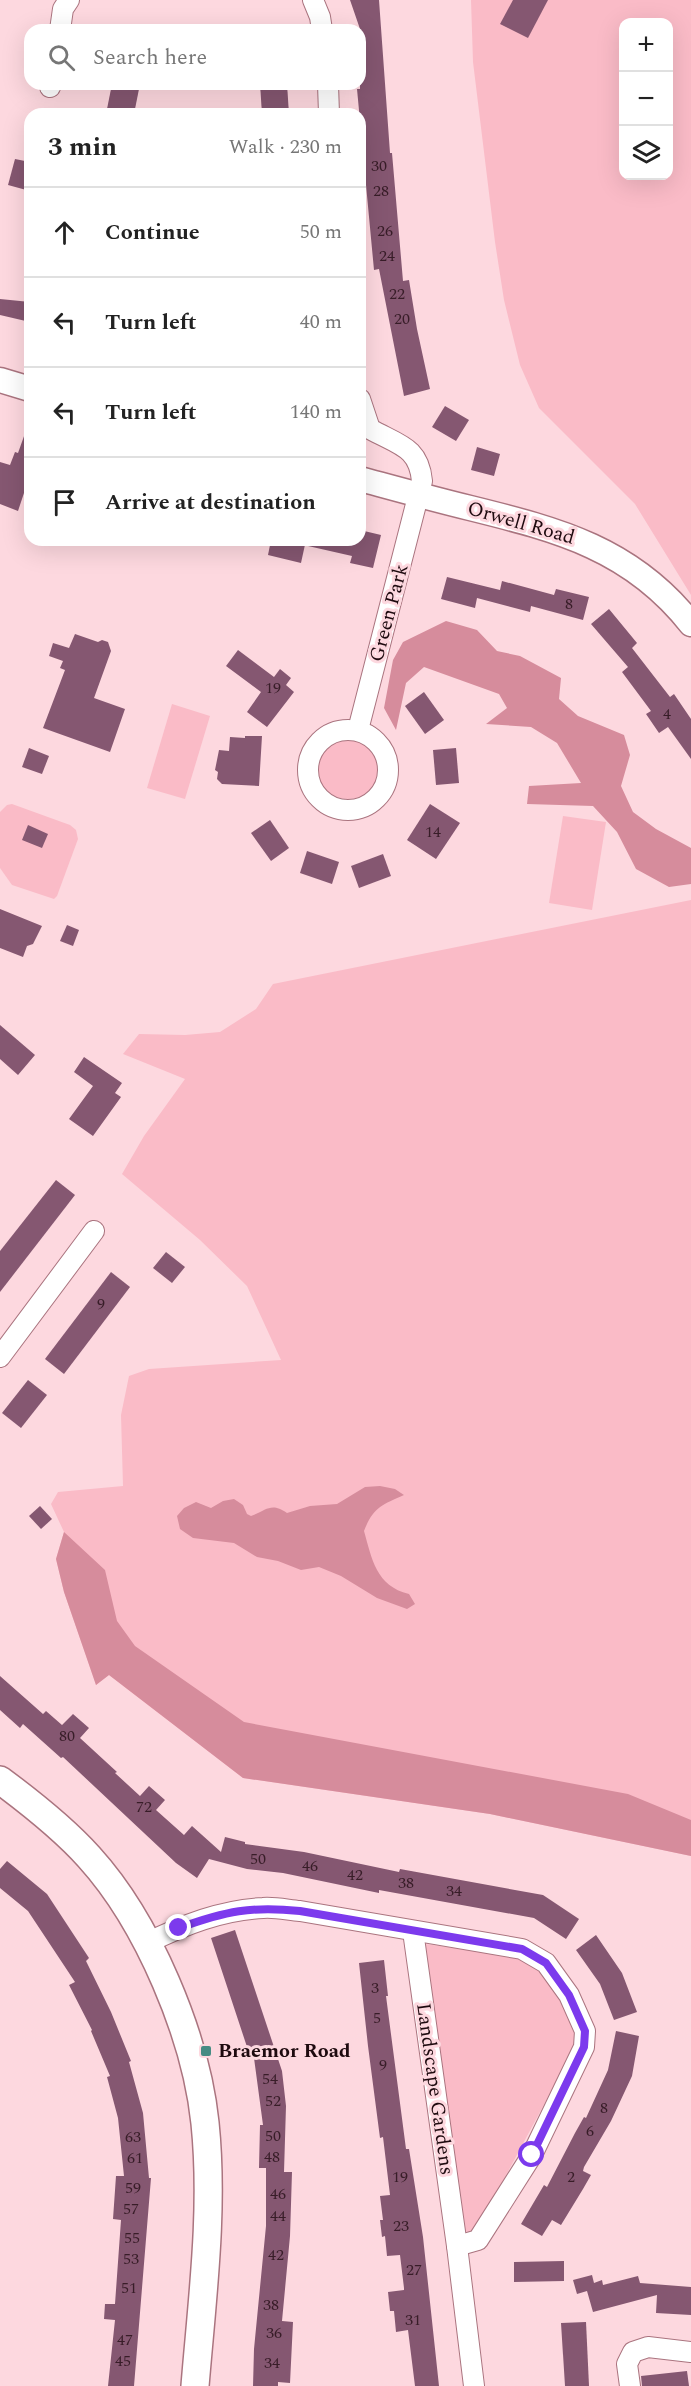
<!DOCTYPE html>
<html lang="en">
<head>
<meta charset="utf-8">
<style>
  body { margin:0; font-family:Spectral,serif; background:#f6f6f6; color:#222 }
  .controls { position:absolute; right:18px; top:18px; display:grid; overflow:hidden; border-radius:12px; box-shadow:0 6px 24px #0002 }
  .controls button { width:54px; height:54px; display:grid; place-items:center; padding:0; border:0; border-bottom:2px solid #e0e0e0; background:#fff; color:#222; font:30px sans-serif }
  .stop { position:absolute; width:18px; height:18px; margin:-14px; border:4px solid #7c3aed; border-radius:50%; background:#fff }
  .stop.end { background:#7c3aed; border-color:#fff; box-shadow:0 2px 6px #0008 }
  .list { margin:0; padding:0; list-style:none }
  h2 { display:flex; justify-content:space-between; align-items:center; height:78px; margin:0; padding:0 24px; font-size:26px }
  h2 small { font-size:20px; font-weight:400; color:#767676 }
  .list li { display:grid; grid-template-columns:39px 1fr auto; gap:18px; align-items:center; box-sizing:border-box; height:90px; padding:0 24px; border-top:2px solid #e0e0e0 }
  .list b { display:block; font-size:22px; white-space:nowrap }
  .list em { font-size:20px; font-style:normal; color:#767676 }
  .icon { flex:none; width:33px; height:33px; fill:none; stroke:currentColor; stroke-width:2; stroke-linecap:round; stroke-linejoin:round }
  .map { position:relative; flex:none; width:691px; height:2386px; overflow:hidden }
  .search { position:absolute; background:#fff; box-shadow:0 6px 24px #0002; left:24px; top:24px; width:342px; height:66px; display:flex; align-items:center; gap:15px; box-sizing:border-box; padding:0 21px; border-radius:18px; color:#767676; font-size:22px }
  .panel { position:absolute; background:#fff; box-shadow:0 6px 24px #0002; left:24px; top:108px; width:342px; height:438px; border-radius:18px }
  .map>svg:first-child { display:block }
  .green { fill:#fabbc7; fill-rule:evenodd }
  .forest { fill:#d68c9c }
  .building { fill:#855771 }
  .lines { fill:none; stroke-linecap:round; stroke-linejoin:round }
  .minor-casing { stroke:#aa747f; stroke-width:22 }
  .tertiary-casing { stroke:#aa747f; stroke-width:27 }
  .secondary-casing { stroke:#aa747f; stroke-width:30 }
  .minor { stroke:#fff; stroke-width:20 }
  .tertiary { stroke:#fff; stroke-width:24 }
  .secondary { stroke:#fff; stroke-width:27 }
  .route { stroke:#7c3aed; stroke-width:8 }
  .poi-dot { fill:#468c84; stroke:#fdd8df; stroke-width:2 }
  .labels { text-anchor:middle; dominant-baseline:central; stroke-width:6; stroke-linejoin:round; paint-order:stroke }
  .number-label { font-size:16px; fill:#381d28 }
  .street-label { font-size:20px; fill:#1e0a0f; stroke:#fdd8df }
  .poi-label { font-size:20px; font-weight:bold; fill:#1e0a0f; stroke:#fdd8df; text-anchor:start }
</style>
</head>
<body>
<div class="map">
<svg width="691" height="2386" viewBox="0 0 691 2386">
  <rect width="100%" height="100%" fill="#fdd8df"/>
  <g class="green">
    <path d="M471 0H691V595L635 504 539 408 520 365 504 300 495 242 473 62ZM624 22H668V176H624Z"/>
    <path d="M172 704 210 716 185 799 147 788Z"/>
    <circle cx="348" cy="768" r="31"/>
    <path d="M12 804 70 825 76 830 78 839 57 896 54 899 12 885 0 868V812L7 805Z"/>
    <path d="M563 816 606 822 592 910 549 903Z"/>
    <path d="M691 900V1856L490 1814 243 1778 109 1675 96 1685 64 1592 56 1559 64 1532 51 1504 58 1492 123 1486 121 1415 129 1376 149 1369 281 1360 247 1286 200 1240 122 1174 144 1136 185 1079 123 1054 139 1034 185 1035 220 1032 256 1009 273 984Z"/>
    <path d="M425 1944 524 1957C552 1974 574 2013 576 2045L475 2233 463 2231Z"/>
  </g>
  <g class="forest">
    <path d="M446 621 477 630 497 651 520 656 561 678 559 699 578 716 624 735 630 755 621 786 633 812 656 829 691 848V884L669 887 636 869 617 832 593 806 527 804 529 786 581 783 557 743 531 727 486 724 507 708 499 694 424 667 406 683 396 730 384 708 393 660 403 642Z"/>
    <path d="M380 1486 395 1489 404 1495C381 1505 373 1508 364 1531 372 1559 376 1586 409 1594L415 1604 407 1609 377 1598 341 1576 319 1567 301 1570 278 1561 257 1557 234 1543 193 1538 180 1529 177 1516 184 1508 196 1502 211 1508 223 1501 234 1499 243 1505 247 1514 251 1516C267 1510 271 1502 287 1513L310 1506 337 1504 365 1487Z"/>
    <path d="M64 1532 105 1570 117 1621 135 1646 244 1722 628 1794 691 1820V1856L490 1814 243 1778 109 1675 96 1685 64 1592 56 1559Z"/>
  </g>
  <g class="building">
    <path d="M350 0H379L390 153H392L403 281 409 280 417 329 430 389 404 396 379 269 374 270 357 89H360V29Z"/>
    <path d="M513 0H548L528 38 500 24Z"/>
    <path d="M112 84H140L134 114H106Z"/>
    <path d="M260 84H287L289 114H262Z"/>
    <path d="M15 159 30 162V191L8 185Z"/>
    <path d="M0 299 30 302V322L0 315Z"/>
    <path d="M445 406 469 420 456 441 432 427Z"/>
    <path d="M28 425H30V475L18 511 0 504V462L10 465 15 452 18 453Z"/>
    <path d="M477 447 500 454 494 476 471 470Z"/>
    <path d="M360 530 381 535 373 568 350 563 352 556 308 546 309 540H360Z"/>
    <path d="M271 540H306L301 563 268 555Z"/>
    <path d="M447 577 500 590 502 581 554 595 556 589 589 597 583 620 531 606 530 612 477 598 475 608 441 599Z"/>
    <path d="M609 609 637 643 632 648 670 697 674 694 691 719V759L668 727 659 733 646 714 651 711 622 672 628 667 591 624Z"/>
    <path d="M75 634 98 642 102 640 108 642 111 651 94 698 125 709 110 752 43 728 65 670 60 668 63 661 49 656 53 643 69 648Z"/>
    <path d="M238 650 274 677 280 669 291 678 286 685 294 692 267 727 247 712 261 692 226 666Z"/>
    <path d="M424 692 444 720 425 734 405 706Z"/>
    <path d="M245 736H262L259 786 222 784 217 779 218 772 215 770 219 750 229 751 230 737 245 738Z"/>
    <path d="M29 748 49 756 42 774 22 767Z"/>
    <path d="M456 748 459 783 436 785 433 750Z"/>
    <path d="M430 804 460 823 436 859 407 840Z"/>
    <path d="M270 820 289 848 271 861 251 833Z"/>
    <path d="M28 825 48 834 42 848 22 840Z"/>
    <path d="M307 851 339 862 332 884 300 873Z"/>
    <path d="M383 854 391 876 359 888 351 866Z"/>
    <path d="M0 909 42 926 33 944 27 946 23 957 0 948Z"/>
    <path d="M67 925 79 930 73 946 60 941Z"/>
    <path d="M0 1025 35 1055 18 1075 0 1059Z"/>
    <path d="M84 1057 122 1083 115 1093 121 1097 93 1136 69 1119 93 1086 74 1072Z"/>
    <path d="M56 1180 75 1195 0 1292V1251Z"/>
    <path d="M166 1252 185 1267 172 1283 153 1268Z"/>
    <path d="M111 1272 130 1287 64 1374 45 1359Z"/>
    <path d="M28 1380 47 1395 21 1428 2 1413Z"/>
    <path d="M40 1506 52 1519 41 1529 29 1516Z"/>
    <path d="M0 1676 43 1714 46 1711 62 1725 73 1714 89 1728 80 1738 117 1772 115 1773 140 1796 149 1786 165 1800 156 1810 184 1835 192 1826 221 1852 225 1837 245 1842V1844L304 1852 399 1872 400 1869 543 1895 579 1919 566 1939 534 1918 379 1890V1893L283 1873 247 1869 209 1859 197 1878 176 1863 63 1757 61 1758 23 1724 20 1728 0 1710Z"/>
    <path d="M7 1861 47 1894 89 1958 86 1961 111 2012 131 2061 129 2062 143 2113 149 2178H151L134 2386H108L115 2320 104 2319 105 2304H115L121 2220 113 2219 116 2176H124L118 2118 107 2077 110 2076 91 2031 92 2030 69 1985 75 1982 28 1911 0 1888V1869Z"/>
    <path d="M235 1930 282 2071 286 2106 284 2172H292L290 2236 282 2321 293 2322 290 2383 278 2382V2386H253L254 2349 266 2226V2168H259L260 2125H263L254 2058 251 2059 211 1938Z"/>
    <path d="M596 1935 622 1973 637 2012 614 2020 600 1984 576 1950Z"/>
    <path d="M384 1960 388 1996H386L406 2149H409L423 2237 439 2386H415L408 2330 396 2332 394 2311H390L388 2292 404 2290V2288L400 2255 387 2256 385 2236 382 2237 380 2220H383L380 2196 390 2195 383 2137 380 2138 368 2046 359 1963Z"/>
    <path d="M616 2031 639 2036 632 2076 611 2121 584 2167 583 2171 591 2175 583 2189 561 2225 552 2220 542 2236 521 2224 544 2185 547 2187 575 2133 584 2117 586 2118 608 2070Z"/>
    <path d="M564 2261V2281L514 2282V2262Z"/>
    <path d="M592 2275 594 2283 602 2280 603 2285 638 2276 640 2283 691 2287V2315L656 2313 657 2295 593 2312 587 2291 577 2294 573 2280Z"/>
    <path d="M586 2322 589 2386H565L561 2323Z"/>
    <path d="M687 2371 689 2386H642L641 2376Z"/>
  </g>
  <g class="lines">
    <g class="minor-casing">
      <g id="minor">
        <path d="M313 0 320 17 322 30"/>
        <path d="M60 30 63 9 69 0"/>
        <path d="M328 84 329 114"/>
        <path d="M50 87 51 84"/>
        <circle cx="348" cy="770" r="40"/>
        <path d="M358 730 422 481C419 447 399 445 370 429L360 399"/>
        <path d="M0 1357 94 1231"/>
        <path d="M413 1931 457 2246 474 2386"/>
        <path d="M147 1943C184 1925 221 1910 263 1908 275 1907 288 1910 300 1911L522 1949 546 1963 569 1995 585 2031 584 2047 532 2155 478 2240 457 2246"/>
        <path d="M630 2386 627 2364 633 2352 648 2347 691 2352"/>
      </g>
    </g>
    <g class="tertiary-casing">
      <g id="tertiary">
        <path d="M0 380 30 389"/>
        <path d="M360 479C397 489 433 499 470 508 559 530 632 549 691 624"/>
      </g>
    </g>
    <g class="secondary-casing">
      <path id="secondary" d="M0 1780C31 1803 63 1828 89 1857 148 1922 196 2036 205 2123 214 2210 202 2300 195 2386"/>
    </g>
    <use href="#minor" class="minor"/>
    <use href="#tertiary" class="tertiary"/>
    <use href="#secondary" class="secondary"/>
  </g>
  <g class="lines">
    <path class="route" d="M179 1928C226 1911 251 1906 300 1911L522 1949 546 1963 569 1995 585 2031 584 2047 532 2155"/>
  </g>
  <rect class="poi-dot" x="200" y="2045" width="12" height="12" rx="3"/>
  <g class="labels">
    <g class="number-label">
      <text x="379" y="166">30</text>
      <text x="381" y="191">28</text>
      <text x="385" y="231">26</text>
      <text x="387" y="256">24</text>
      <text x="397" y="294">22</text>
      <text x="402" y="319">20</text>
      <text x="569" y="604">8</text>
      <text x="273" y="688">19</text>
      <text x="667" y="714">4</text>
      <text x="433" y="832">14</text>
      <text x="101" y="1304">9</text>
      <text x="67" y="1736">80</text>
      <text x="144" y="1807">72</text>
      <text x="258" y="1859">50</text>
      <text x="310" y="1866">46</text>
      <text x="355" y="1875">42</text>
      <text x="406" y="1883">38</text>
      <text x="454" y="1891">34</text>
      <text x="375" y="1988">3</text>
      <text x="377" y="2018">5</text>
      <text x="383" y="2065">9</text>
      <text x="270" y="2079">54</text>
      <text x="273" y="2101">52</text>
      <text x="604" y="2108">8</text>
      <text x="590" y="2131">6</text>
      <text x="273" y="2136">50</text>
      <text x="133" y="2137">63</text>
      <text x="272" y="2157">48</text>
      <text x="135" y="2158">61</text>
      <text x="400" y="2177">19</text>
      <text x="571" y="2177">2</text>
      <text x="133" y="2188">59</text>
      <text x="278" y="2194">46</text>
      <text x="131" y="2209">57</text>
      <text x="278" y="2216">44</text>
      <text x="401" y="2226">23</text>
      <text x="132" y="2238">55</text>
      <text x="276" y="2255">42</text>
      <text x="131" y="2259">53</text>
      <text x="414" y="2270">27</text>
      <text x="129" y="2288">51</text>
      <text x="271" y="2305">38</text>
      <text x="413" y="2320">31</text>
      <text x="274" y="2333">36</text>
      <text x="125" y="2340">47</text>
      <text x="123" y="2361">45</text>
      <text x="272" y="2363">34</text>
    </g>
    <g class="street-label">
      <text transform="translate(521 523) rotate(16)">Orwell Road</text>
      <text transform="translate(389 613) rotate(-75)">Green Park</text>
      <text transform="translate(435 2089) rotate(82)">Landscape Gardens</text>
    </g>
    <g class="poi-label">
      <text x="218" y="2051">Braemor Road</text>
    </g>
  </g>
</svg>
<div class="controls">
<button>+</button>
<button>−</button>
<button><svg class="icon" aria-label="layers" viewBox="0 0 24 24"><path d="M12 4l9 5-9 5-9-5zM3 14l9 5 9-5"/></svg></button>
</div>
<div class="stop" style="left:532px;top:2155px"></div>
<div class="stop end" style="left:179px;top:1928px"></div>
<div class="search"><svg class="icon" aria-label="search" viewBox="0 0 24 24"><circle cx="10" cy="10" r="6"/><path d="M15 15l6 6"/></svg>Search here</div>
<section class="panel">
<h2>3 min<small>Walk · 230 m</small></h2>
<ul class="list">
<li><svg class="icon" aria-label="ahead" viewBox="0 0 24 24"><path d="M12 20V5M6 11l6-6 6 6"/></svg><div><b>Continue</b></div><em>50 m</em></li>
<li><svg class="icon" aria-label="left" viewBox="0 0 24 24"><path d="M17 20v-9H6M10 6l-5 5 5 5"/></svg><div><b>Turn left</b></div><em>40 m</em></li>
<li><svg class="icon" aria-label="left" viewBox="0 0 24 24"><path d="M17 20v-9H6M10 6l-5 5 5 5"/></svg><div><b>Turn left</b></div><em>140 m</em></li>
<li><svg class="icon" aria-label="arrive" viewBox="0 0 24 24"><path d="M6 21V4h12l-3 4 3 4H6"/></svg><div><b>Arrive at destination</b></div></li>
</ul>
</section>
</div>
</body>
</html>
